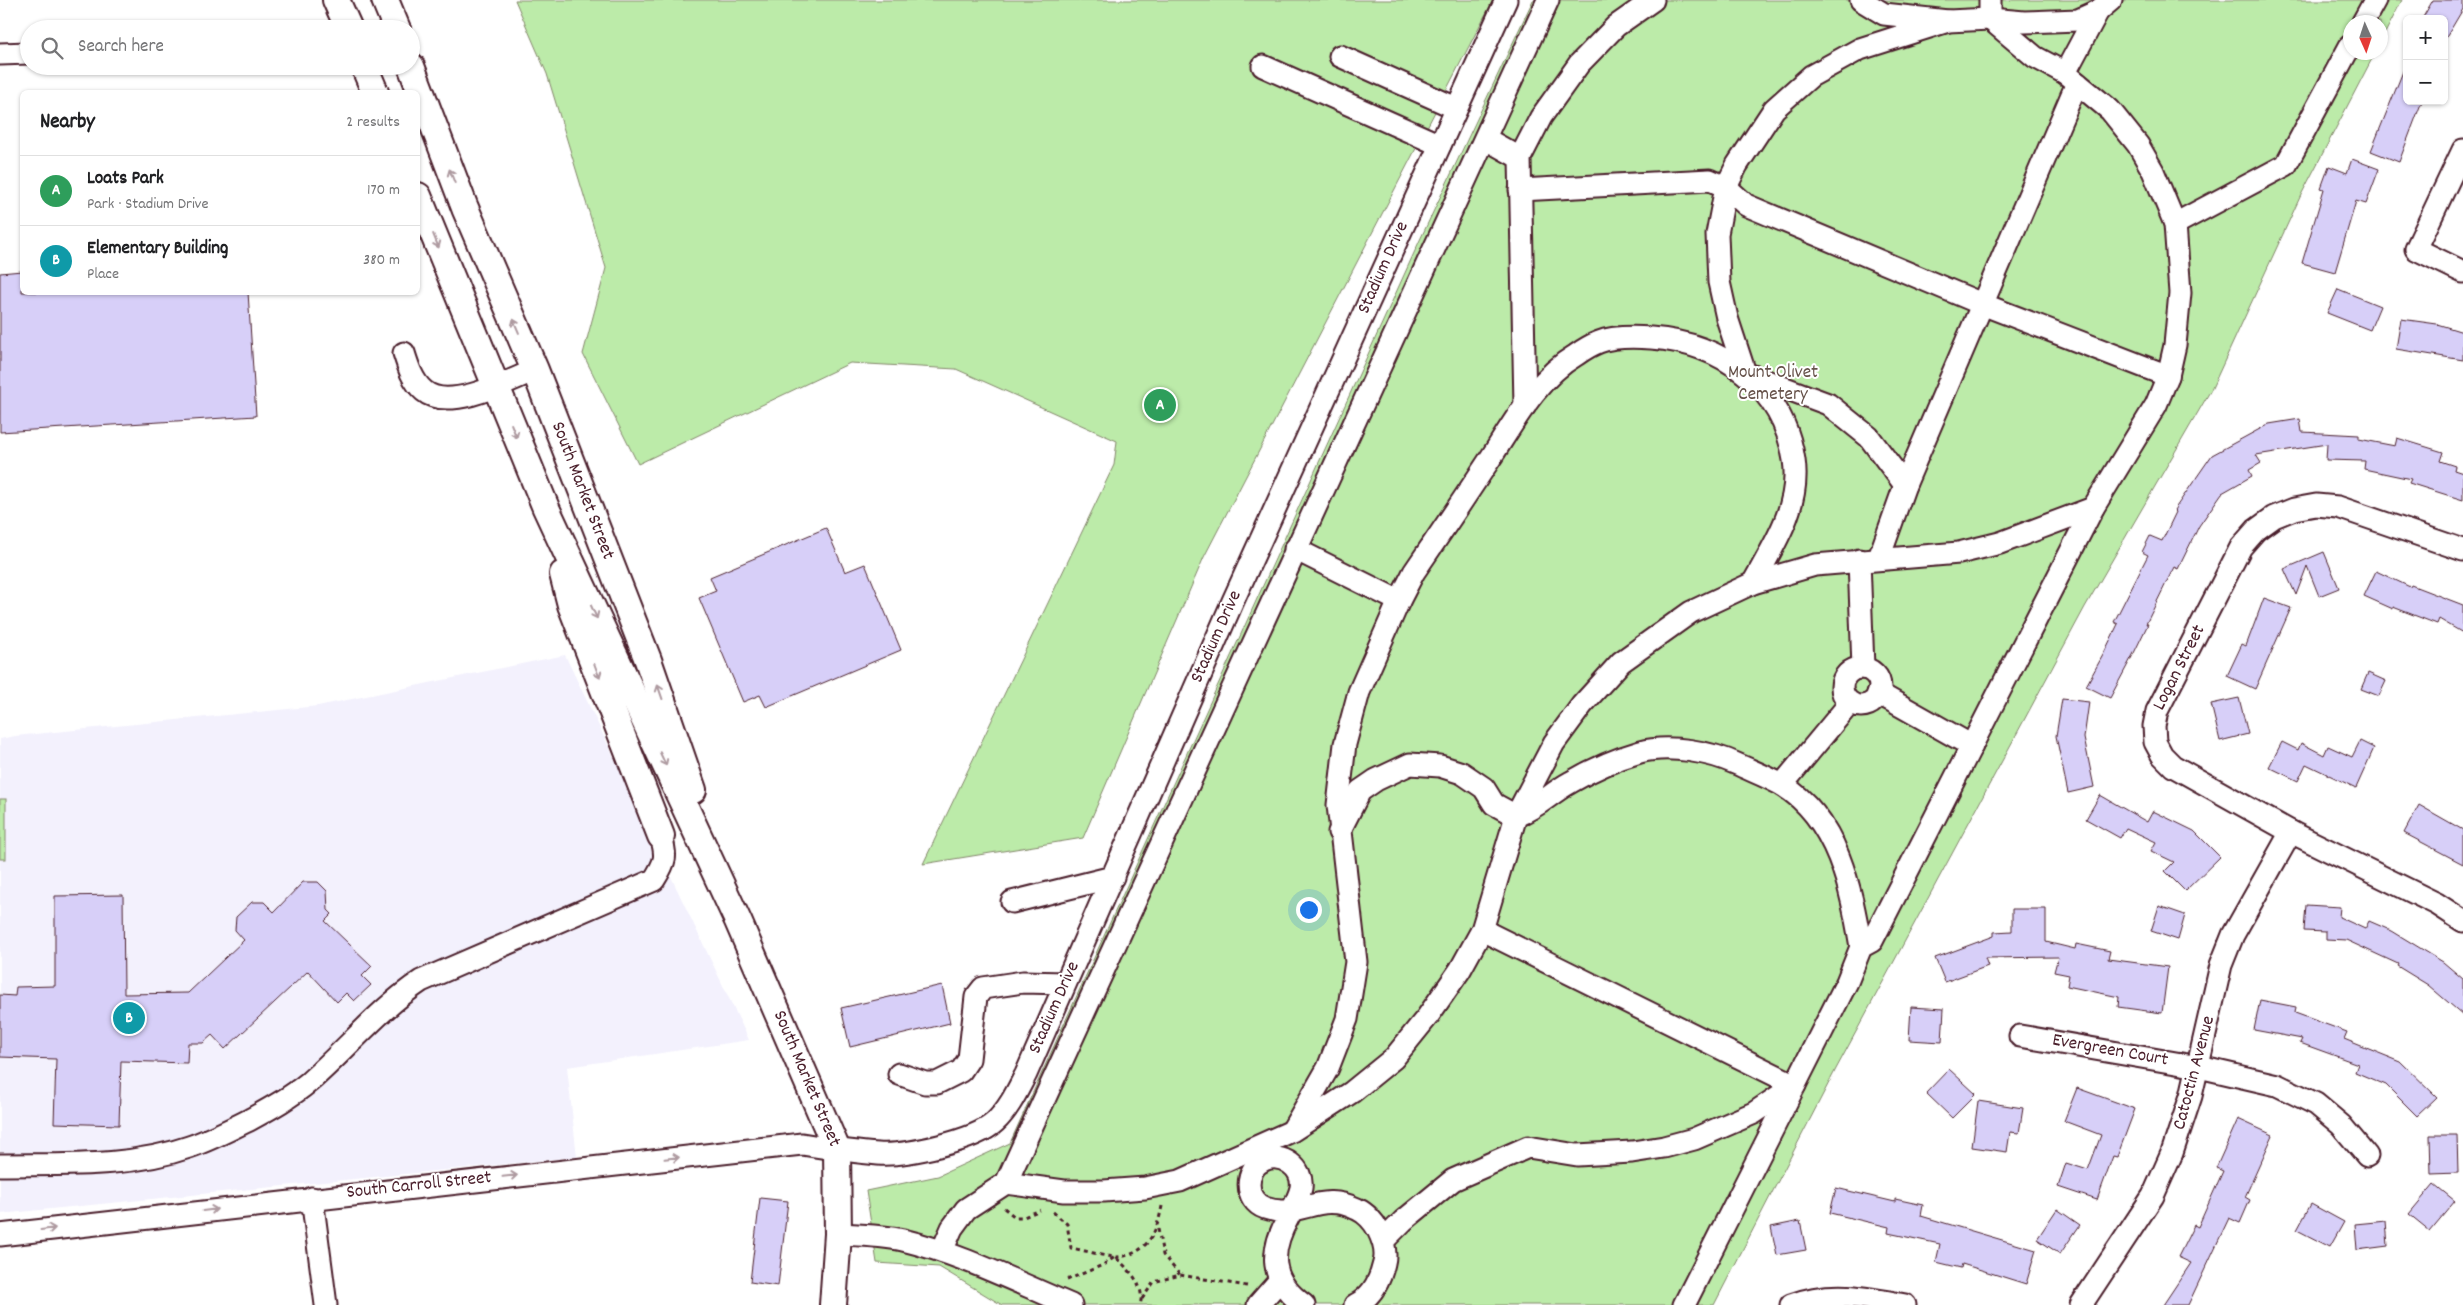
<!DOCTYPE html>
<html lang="en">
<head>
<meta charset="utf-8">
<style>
  body { margin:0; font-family:Dekko,sans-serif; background:#f2f2f2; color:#202124 }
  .controls { position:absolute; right:15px; top:15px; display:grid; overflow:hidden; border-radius:8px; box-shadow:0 1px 4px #0004 }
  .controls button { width:45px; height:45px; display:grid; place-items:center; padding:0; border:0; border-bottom:1px solid #e0e0e0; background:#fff; color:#202124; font:25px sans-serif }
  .compass { position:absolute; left:2343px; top:15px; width:45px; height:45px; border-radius:50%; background:#fff; box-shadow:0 1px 4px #0004; rotate:177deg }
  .you { position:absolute; left:1308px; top:909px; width:18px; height:18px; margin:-12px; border:4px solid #fff; border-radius:50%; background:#1a73e8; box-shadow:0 0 0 8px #1a73e833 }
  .badge { display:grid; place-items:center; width:32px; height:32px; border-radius:50%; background:#1f6fb2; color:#fff; font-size:16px; font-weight:700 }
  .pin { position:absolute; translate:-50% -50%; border:2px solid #fff; box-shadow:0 1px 5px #0006 }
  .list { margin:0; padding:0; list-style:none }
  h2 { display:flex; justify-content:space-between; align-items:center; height:65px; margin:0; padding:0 20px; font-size:21px }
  h2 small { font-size:16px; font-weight:400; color:#757577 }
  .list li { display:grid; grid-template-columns:32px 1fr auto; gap:15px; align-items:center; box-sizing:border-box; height:70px; padding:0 20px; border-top:1px solid #e0e0e0 }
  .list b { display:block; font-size:19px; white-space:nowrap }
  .list p { margin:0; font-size:16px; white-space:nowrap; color:#757577 }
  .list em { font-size:16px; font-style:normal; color:#757577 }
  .icon { flex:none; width:28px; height:28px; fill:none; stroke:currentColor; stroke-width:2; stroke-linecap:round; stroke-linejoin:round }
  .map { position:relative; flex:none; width:2463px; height:1305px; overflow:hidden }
  .search { position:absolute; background:#fff; box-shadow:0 1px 4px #0004; left:20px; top:20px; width:400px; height:55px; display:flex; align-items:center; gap:12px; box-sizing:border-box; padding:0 18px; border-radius:28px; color:#757577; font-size:19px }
  .panel { position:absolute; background:#fff; box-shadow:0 1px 4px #0004; left:20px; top:90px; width:400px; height:205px; border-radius:8px }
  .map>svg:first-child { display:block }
  .built { fill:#f3f1fd }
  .green { fill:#bceba9; stroke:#83856a }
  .building { fill:#d7cff8; stroke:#4a1f2b }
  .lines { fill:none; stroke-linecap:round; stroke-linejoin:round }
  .minor-casing { stroke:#4a1f2b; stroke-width:25 }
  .major-casing { stroke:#4a1f2b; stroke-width:30 }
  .path { stroke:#4a1f2b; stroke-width:3; stroke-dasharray:4 4; stroke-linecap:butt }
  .minor { stroke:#fff; stroke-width:21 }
  .major { stroke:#fff; stroke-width:26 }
  .oneway { stroke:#ae9aa0 }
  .labels { text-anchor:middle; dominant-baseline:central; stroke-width:4; stroke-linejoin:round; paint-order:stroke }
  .street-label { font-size:19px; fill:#4a1f2b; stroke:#fff }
  .park-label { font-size:19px; fill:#66524a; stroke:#fff }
</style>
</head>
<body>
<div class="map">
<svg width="2463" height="1305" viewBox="0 0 2463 1305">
  <rect width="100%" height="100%" fill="#fff"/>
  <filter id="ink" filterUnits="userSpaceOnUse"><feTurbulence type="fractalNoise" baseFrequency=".02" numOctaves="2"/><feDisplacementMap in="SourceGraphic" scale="10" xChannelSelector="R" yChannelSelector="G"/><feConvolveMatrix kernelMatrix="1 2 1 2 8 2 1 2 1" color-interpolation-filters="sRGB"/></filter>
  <g filter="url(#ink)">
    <path class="built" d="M565 655 749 1040 567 1067 577 1157 0 1214V739L15 736 318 706Z"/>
    <g class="green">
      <path d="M515 0H1493L1204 557 1083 838 923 864 1114 465 1117 441 956 369 850 363 638 464 583 354 606 268 547 74Z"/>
      <path d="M1533 0H2402L2381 41 2380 22H2350V52L2375 53 2301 195 2212 388 2085 607 1836 1069 1714 1305H1002L939 1267 877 1263 866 1191 938 1176 1010 1143 1419 242Z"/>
      <rect x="0" y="799" width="6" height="60"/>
    </g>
    <g class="building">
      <path d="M2433 0H2463V9L2444 41V19H2422Z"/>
      <path d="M2406 64 2407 101H2422L2399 162 2371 151Z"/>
      <path d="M2352 159 2379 169 2366 204 2356 201 2335 272 2302 263 2324 189 2321 188 2329 166 2347 173Z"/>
      <path d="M22 271V292H248L256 416 0 432V273Z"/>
      <path d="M2338 289 2380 306 2370 330 2327 313Z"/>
      <path d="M2401 319 2437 324 2463 332V360L2396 349Z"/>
      <path d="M2300 419 2302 432 2359 435V439L2395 446 2397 438 2443 452 2440 461 2455 466 2454 470 2463 473V500L2409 483 2411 479 2364 469 2365 461 2326 460 2327 444 2256 455 2261 463 2249 470 2252 476 2222 493 2199 526 2178 569 2174 567 2146 624H2148L2134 653 2110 698 2086 686 2103 655 2118 624 2114 622 2148 555 2142 552 2150 536 2162 541 2176 512 2174 510 2212 455 2269 424Z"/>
      <path d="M826 528 845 572 865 564 901 650 766 707 760 695 743 702 699 598 716 591 710 577Z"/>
      <path d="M2324 552 2339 588 2319 596 2307 566 2296 595 2284 569Z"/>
      <path d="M2376 571 2410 587 2411 585 2463 605V633L2439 619 2437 624 2393 607V609L2364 596Z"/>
      <path d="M2264 598 2291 608 2255 689 2227 676 2242 644 2246 646Z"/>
      <path d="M2368 673 2386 681 2379 696 2361 689Z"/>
      <path d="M2239 698 2248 734 2220 741 2211 704Z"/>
      <path d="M2062 699 2089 702 2084 738 2094 787 2068 793 2056 736Z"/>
      <path d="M2360 741 2374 748 2356 788 2306 764 2298 781 2269 767 2282 742 2298 750 2301 743 2324 755 2328 746 2352 757Z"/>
      <path d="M2100 795 2147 822 2153 811 2194 831 2220 857 2185 891 2165 871 2174 862 2151 851 2156 842 2126 828 2120 838 2086 819Z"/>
      <path d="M2419 805 2463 830V864L2404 833Z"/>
      <path d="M303 882H318L327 891 328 910 332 914 325 921 372 966 362 976 371 985 354 1001 346 993 337 1002 308 971 225 1049 212 1035 203 1043H188L187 1063 121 1061 119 1125 54 1123 56 1059 0 1057V995L15 996 16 987 55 986V896L123 895 124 994 188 993 244 940 235 930 236 917 252 902H264L274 912Z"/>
      <path d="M2306 905 2340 907 2339 917 2365 929 2369 921 2392 931 2443 962 2463 979V1015L2428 985 2397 966 2398 964 2346 940 2326 939V932L2304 931Z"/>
      <path d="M2159 906 2185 915 2178 940 2151 931Z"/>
      <path d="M2012 909H2046V942L2075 949 2076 944 2110 951 2108 959 2168 967 2162 1013 2118 1007 2119 997 2067 986 2069 975 2054 972 2058 957 1985 958 1988 966 1945 982 1935 958 1994 936V932L2012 931Z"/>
      <path d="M942 985 950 1023 850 1047 841 1008Z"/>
      <path d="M2260 1000 2296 1007 2295 1013 2347 1032 2344 1039 2401 1062 2437 1097 2417 1116 2386 1085 2355 1072 2358 1064 2300 1043 2302 1039 2254 1030Z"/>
      <path d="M1911 1007 1944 1009 1942 1042 1909 1040Z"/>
      <path d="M1949 1069 1976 1094 1952 1118 1926 1093Z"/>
      <path d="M2077 1088 2135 1109 2117 1157 2113 1156 2097 1200 2058 1187 2066 1163 2088 1170 2101 1135 2064 1121Z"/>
      <path d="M1978 1101 2023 1108 2019 1133 2010 1132 2007 1152 1972 1147Z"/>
      <path d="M2238 1119 2273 1135 2245 1197 2250 1200 2240 1223 2229 1218 2188 1305H2163L2191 1263 2178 1257 2194 1225 2198 1227 2223 1171 2216 1168Z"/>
      <path d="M2430 1135H2457L2458 1173 2431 1174Z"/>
      <path d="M2434 1184 2455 1201 2430 1231 2409 1214Z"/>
      <path d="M1836 1188 1895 1202V1199L1923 1205 1921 1216 2036 1250 2026 1284 1962 1264 1961 1268 1936 1262 1940 1244 1888 1233 1889 1227 1830 1213Z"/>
      <path d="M760 1198 788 1201 778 1286 750 1282Z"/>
      <path d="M2311 1204 2344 1222 2330 1247 2297 1230Z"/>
      <path d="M2057 1209 2080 1225 2060 1254 2037 1239Z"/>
      <path d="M1800 1221 1806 1250 1777 1255 1771 1227Z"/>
      <path d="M2386 1221 2388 1246 2357 1250 2355 1224Z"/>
    </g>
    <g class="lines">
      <g class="minor-casing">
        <g id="minor">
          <path d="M1861 0 1884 14 1948 21 1990 19 2024 22 2078 20 2098 11 2111 0"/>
          <path d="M2363 22 2375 0"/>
          <path d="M0 54 29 53"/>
          <path d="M1340 56 1456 108"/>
          <path d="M1263 66 1440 145"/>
          <path d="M2065 73 2098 11"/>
          <path d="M1486 139 1520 158"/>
          <path d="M2463 150 2416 249 2463 272"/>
          <path d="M1520 190 1710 180 1726 187 1746 205 1982 304 2168 376"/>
          <path d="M2175 224 2286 165 2350 46"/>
          <path d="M404 353C408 366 413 382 424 391 448 412 509 381 535 370"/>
          <path d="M1525 406 1520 158 1541 117 1579 64 1616 26 1653 0"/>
          <path d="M1905 485 1869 437 1828 404 1745 373 1727 318 1719 282 1717 234 1726 187 1737 165 1774 109 1811 76 1860 49 1948 21"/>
          <path d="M1295 549 1399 601"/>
          <path d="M2463 550 2338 507 2316 505 2294 509 2274 517 2256 530 2241 547 2157 711 2154 726 2155 742 2162 755 2173 766 2291 832 2437 904 2463 921"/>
          <path d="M1879 558 1905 485 2077 83"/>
          <path d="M1859 560 1863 668"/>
          <circle cx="1861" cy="687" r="19"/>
          <path d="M1878 693 1972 746"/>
          <path d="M1782 785 1850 703"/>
          <path d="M1339 832 1360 791 1376 780 1410 764 1440 766 1462 773 1484 788 1494 804 1516 816C1541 806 1549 794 1571 782 1593 769 1616 759 1640 752 1669 744 1711 752 1737 764 1752 771 1768 777 1782 785 1838 819 1851 889 1861 947"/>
          <path d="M1012 902 1113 877"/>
          <path d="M2020 1036 2199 1067 2277 1085 2316 1104 2341 1125 2367 1156"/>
          <path d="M899 1074 925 1083H937L961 1071 969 1059 976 997 983 988 1023 982 1065 983"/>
          <path d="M1293 1129 1328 1068 1347 1019 1356 962 1338 805 1345 744 1359 692 1399 601 1414 572C1440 534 1465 497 1490 459 1514 422 1537 378 1576 355 1583 350 1591 345 1599 342 1614 336 1636 337 1651 338 1722 343 1783 387 1794 460 1801 505 1774 545 1753 583"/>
          <path d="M0 1165C62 1164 129 1168 189 1147 210 1140 231 1129 251 1119 271 1108 291 1097 309 1082 347 1049 379 1009 421 981L654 880C666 861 667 857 661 836"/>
          <path d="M1006 1183 1064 1191H1104L1145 1188 1180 1181 1292 1131 1352 1092 1394 1058 1428 1016 1460 970 1482 930 1516 816 1554 743 1582 705 1621 662 1691 612 1753 583 1815 565 1959 553 2000 543 2093 508"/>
          <path d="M312 1198 326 1305"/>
          <path d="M838 1234C860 1235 881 1235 903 1240 961 1254 1016 1282 1071 1305"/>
          <path d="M0 1235 802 1144C827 1148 852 1152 878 1154 905 1156 975 1141 995 1122 1009 1109 1017 1091 1026 1074L1233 601 1506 0"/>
          <path d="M1383 1241 1403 1221 1453 1180 1528 1147 1577 1155 1632 1152 1664 1147 1694 1139 1754 1113 1795 1085 1482 930"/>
          <path d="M942 1251 952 1228 966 1209 1006 1183 1548 0"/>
          <path d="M1258 1305 1280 1280"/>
          <path d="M1304 1305C1269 1280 1269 1252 1289 1216 1293 1208 1299 1197 1301 1188 1304 1168 1282 1152 1264 1160 1244 1169 1244 1201 1265 1208 1299 1220 1319 1190 1357 1209 1366 1213 1374 1222 1378 1230 1383 1240 1387 1252 1384 1263 1380 1281 1372 1297 1355 1305"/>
          <path d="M1684 1305 1847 982 1861 947 1872 941 2093 508 2156 405 2168 376 2175 345 2180 293 2175 224 2153 171 2138 145 2110 110 2065 73 2035 57 1990 19V0"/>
          <path d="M1791 1305C1829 1290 1866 1297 1905 1305"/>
          <path d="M2081 1305 2153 1196 2172 1153 2191 1096 2221 965 2233 935 2291 832"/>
        </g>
      </g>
      <g class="major-casing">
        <g id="major">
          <path d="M336 0 349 29"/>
          <path d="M385 0 397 29"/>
          <path d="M364 66 375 92"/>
          <path d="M411 66 465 208 535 370 648 660 693 790"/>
          <path d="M418 196 546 508 738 921 837 1150 838 1234 833 1305"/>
          <path d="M563 574 571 605 661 836"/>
        </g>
      </g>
      <g class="path">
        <path d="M1004 1208 1015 1217H1024L1040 1210"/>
        <path d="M1053 1212 1067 1224 1071 1248C1084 1250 1105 1257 1117 1257 1147 1255 1157 1232 1162 1206"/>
        <path d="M1158 1229 1163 1255 1180 1275"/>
        <path d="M1067 1280 1103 1265 1115 1257C1129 1269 1146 1286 1140 1305"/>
        <path d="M1142 1299 1154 1282 1180 1275 1247 1286"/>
      </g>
      <use href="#minor" class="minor"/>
      <use href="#major" class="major"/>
    </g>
    <defs><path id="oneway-shaft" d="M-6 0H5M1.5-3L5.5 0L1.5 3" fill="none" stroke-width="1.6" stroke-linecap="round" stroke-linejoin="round" transform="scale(1.25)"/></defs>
    <g class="oneway">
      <use href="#oneway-shaft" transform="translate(452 176) rotate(-111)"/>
      <use href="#oneway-shaft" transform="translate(436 241) rotate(68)"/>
      <use href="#oneway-shaft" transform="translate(516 326) rotate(-113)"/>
      <use href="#oneway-shaft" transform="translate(514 431) rotate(68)"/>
      <use href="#oneway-shaft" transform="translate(594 612) rotate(65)"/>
      <use href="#oneway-shaft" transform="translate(597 671) rotate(69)"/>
      <use href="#oneway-shaft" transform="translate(660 692) rotate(-109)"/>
      <use href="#oneway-shaft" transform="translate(663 759) rotate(65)"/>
      <use href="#oneway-shaft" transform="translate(672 1158) rotate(-6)"/>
      <use href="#oneway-shaft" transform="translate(510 1176) rotate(-6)"/>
      <use href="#oneway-shaft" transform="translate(210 1210) rotate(-7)"/>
      <use href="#oneway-shaft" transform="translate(48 1229) rotate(-7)"/>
    </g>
  </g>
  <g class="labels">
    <g class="street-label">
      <text transform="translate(1384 268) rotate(-66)">Stadium Drive</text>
      <text transform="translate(582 491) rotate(69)">South Market Street</text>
      <text transform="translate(1217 637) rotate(-66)">Stadium Drive</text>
      <text transform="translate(2180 668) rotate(-63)">Logan Street</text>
      <text transform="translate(1055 1008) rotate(-66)">Stadium Drive</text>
      <text transform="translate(2110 1051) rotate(10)">Evergreen Court</text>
      <text transform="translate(2195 1073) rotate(-75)">Catoctin Avenue</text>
      <text transform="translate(806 1079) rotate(67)">South Market Street</text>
      <text transform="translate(419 1186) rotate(-6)">South Carroll Street</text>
    </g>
    <g class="park-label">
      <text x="1773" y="373">Mount Olivet<tspan x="1773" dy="22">Cemetery</tspan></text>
    </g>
  </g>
</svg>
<div class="controls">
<button>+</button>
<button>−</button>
</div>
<svg class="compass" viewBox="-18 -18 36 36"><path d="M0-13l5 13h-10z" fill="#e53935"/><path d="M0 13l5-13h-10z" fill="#757577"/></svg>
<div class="you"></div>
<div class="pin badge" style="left:1160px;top:405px;background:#2e9e5b">A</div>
<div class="pin badge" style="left:129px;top:1018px;background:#0f9aa8">B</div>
<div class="search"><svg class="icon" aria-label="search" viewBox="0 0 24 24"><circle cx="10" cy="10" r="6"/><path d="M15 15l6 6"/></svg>Search here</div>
<section class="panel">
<h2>Nearby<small>2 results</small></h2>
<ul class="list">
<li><span class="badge" style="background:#2e9e5b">A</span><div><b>Loats Park</b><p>Park · Stadium Drive</p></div><em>170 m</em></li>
<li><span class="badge" style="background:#0f9aa8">B</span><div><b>Elementary Building</b><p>Place</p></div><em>380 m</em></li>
</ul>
</section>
</div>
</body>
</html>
